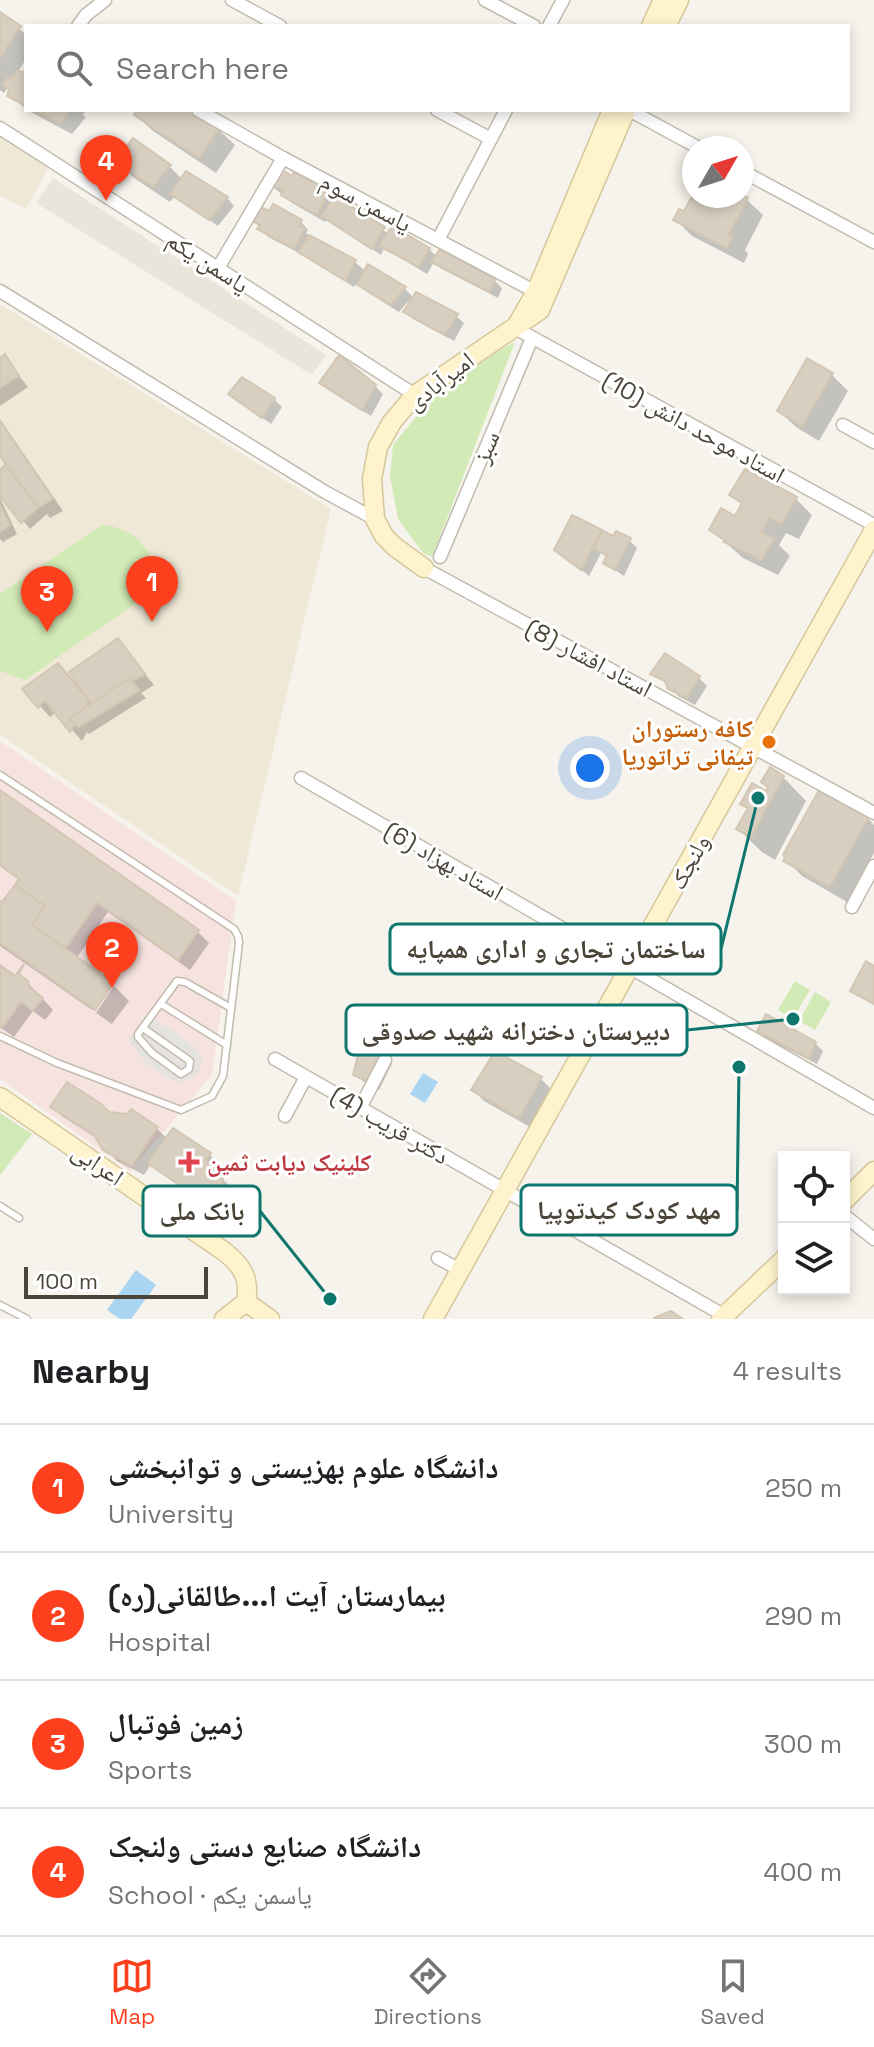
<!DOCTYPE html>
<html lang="en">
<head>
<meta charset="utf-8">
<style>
  body { margin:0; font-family:"Space Grotesk","Noto Naskh Arabic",sans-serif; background:#f2f2f2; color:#202124 }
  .controls { position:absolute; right:24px; bottom:24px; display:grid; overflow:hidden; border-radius:0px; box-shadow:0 4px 12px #0003 }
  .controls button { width:72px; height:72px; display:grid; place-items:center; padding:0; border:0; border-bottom:2px solid #e0e0e0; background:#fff; color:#202124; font:40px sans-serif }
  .compass { position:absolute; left:682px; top:136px; width:72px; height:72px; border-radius:50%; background:#fff; box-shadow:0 4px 12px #0003; rotate:51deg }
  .scale { position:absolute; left:24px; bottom:20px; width:184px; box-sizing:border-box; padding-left:8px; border:4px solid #4b4439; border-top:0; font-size:22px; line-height:28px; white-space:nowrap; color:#4b4439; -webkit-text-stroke:6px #fff; paint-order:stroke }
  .you { position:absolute; left:590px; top:768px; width:28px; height:28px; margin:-20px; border:6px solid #fff; border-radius:50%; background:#1a73e8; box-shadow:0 0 0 12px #1a73e833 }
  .badge { display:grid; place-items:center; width:52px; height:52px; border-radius:50%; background:#fc3f1d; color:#fff; font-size:26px; font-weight:700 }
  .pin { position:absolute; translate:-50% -66px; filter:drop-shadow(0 2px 4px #0008) }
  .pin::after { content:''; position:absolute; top:42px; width:28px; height:24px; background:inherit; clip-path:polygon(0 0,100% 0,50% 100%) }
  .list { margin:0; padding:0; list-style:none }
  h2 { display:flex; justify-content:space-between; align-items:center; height:104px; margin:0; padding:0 32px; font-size:34px }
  h2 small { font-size:26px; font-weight:400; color:#757577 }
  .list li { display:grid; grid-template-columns:52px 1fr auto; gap:24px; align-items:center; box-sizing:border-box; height:128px; padding:0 32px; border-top:2px solid #e0e0e0 }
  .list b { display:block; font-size:30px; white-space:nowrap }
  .list p { margin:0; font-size:26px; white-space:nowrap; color:#757577 }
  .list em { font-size:26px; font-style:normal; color:#757577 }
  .icon { flex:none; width:44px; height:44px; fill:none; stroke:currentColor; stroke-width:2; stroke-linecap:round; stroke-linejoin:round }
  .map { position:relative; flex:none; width:874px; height:1319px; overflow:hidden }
  .search { position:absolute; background:#fff; box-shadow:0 4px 12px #0003; left:24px; right:24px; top:24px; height:88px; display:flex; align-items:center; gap:20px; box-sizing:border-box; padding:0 28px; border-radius:0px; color:#757577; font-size:30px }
  .sheet { height:616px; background:#fff }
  nav { display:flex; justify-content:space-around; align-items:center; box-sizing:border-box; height:112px; border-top:2px solid #e0e0e0; background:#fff; font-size:22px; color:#757577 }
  nav a { display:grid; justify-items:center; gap:4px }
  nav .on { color:#fc3f1d }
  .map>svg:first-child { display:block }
  .residential { fill:#eae5da }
  .education { fill:#efe8d6 }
  .medical { fill:#f6e3e0 }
  .green { fill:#d2eab5 }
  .parking { fill:#e5e3e0 }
  .water { fill:#a9d4f2 }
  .shadow { fill:#0003 }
  .building { fill:#d8cfc1; stroke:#d3c7b4; stroke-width:2 }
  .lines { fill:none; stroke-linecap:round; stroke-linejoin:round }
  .lane-casing { stroke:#c2bbae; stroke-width:9 }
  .street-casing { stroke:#c2bbae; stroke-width:15 }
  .secondary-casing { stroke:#d6c79b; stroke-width:21 }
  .lane { stroke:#fff; stroke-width:6 }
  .street { stroke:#fff; stroke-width:12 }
  .secondary { stroke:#fff3cd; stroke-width:18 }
  .food-dot { fill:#e8710a; stroke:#fff; stroke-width:3 }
  .health-dot { fill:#e0444e; stroke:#fff; stroke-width:3 }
  .labels { text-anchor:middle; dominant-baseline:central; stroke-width:6; stroke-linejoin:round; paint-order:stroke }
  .street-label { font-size:24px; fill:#4b4439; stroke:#fff }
  .food-label { font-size:24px; font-weight:bold; fill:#c56008; stroke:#fff; text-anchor:end }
  .health-label { font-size:24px; font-weight:bold; fill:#be3a42; stroke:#fff; text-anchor:start }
  .leader { fill:none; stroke:#0f766e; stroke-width:3 }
  .callout-dot { fill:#0f766e; stroke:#fff; stroke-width:3 }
  .callout { fill:#fff; stroke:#0f766e; stroke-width:3 }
  .callout-label { font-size:26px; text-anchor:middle; font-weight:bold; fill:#4b4439 }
</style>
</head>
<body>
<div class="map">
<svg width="874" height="1319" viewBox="0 0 874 1319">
  <rect width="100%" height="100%" fill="#f6f3ec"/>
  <path class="residential" d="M53 178 326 355 312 375 36 203Z"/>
  <g class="education">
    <path d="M0 137 48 168 26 209 0 196Z"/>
    <path d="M0 304 331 509 238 896 0 735Z"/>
  </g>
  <path class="medical" d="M0 741 236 901 212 1075 130 1171 0 1079Z"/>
  <g class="green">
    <path d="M515 342 432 557 423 553 398 519 390 476 393 445 437 391 471 367Z"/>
    <path d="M102 525C136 527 163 557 152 592L25 680 0 671V594Z"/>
    <path d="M795 981 810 990 793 1019 778 1010Z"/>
    <path d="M815 992 831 1002 815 1030 799 1021Z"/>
    <path d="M0 1113 32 1134 0 1175Z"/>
  </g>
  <path class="parking" d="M154 1018 195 1047 202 1058 200 1071 192 1078 180 1082 165 1077 147 1064 130 1043 129 1037Z"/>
  <g class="water">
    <path d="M423 1073 438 1082 425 1103 410 1094Z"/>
    <path d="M136 1270 156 1285 131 1319H120L107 1310Z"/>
  </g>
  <g class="shadow">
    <path d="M0 15 26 34V59L17 73 26 74V109L9 95 11 90 8 87 4 93 0 90Z"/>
    <path d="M27 110H86L83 115 86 117 72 134Z"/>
    <path d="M140 110H186L218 129 235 145 216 173 153 131 136 115Z"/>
    <path d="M118 162 169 166 183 180 227 198 234 206 218 226 175 196 170 202 134 178Z"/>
    <path d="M297 171 325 188 332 198 389 234 429 249 437 257 494 280 502 288 498 298 442 269 434 262 427 274 384 248 381 255 327 218 325 222 292 203 272 186 293 178Z"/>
    <path d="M746 199 763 215 745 250 748 254 744 263 692 236 676 220 685 214Z"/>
    <path d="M252 218 301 222 308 230 306 233 312 239 355 262 366 272 369 267 405 289 414 298 456 316 464 323 454 341 413 319 406 311 413 300 411 298 399 312 367 292 357 282 354 287 303 255 268 237Z"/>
    <path d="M4 357 28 387 0 406V360Z"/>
    <path d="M832 375 848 391 819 441 796 427 779 411Z"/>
    <path d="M322 383 375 386 383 394 371 416 330 391Z"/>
    <path d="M230 394 274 399 282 407 271 424Z"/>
    <path d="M0 419 63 511 50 518 47 514 30 529 0 493V472L9 465 0 453Z"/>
    <path d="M746 471 796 499 812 515 799 539 786 533 779 545 790 556 778 575 743 558 711 530 736 519 743 506 732 494Z"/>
    <path d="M0 498 17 534 3 542 0 539Z"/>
    <path d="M573 517 614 539 629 540 637 548 624 576 605 563 608 558 601 553 589 576 556 550Z"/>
    <path d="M118 641 154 685 141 693 146 698 89 734 87 732 82 741 56 712 50 717 25 689 58 666 75 683Z"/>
    <path d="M652 674 699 678 707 686 695 705 678 696 669 685Z"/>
    <path d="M783 777 806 801 775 860 762 852 738 829 749 810 743 804 767 794Z"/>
    <path d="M0 793 198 932 209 943 190 970 108 912 76 959 110 984 92 1010 0 946V903L3 905 20 880 0 866Z"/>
    <path d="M868 818 874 825V853L847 902 802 876 786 860Z"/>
    <path d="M0 968 15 979 27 982 53 1010 45 1020 33 1011 14 1037 0 1027Z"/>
    <path d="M114 986 129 1001 112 1024 96 1013Z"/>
    <path d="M759 1031 815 1043 823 1051 817 1064 767 1039Z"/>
    <path d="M384 1056 392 1064 379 1090 364 1082 355 1074Z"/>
    <path d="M541 1079 552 1090 530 1127 484 1101 473 1090Z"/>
    <path d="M53 1106 128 1117 131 1112 157 1129 168 1139 173 1131 210 1155 221 1166 215 1172 233 1189V1193L225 1205 219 1206 202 1193 199 1200 151 1164 144 1175 117 1161 98 1139 63 1117Z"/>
  </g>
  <g class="building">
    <path d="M0 12 21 26 0 58Z"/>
    <path d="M17 71 26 72V106L7 96 9 89 3 85 7 78 10 80Z"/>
    <path d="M33 110H72L60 124Z"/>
    <path d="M137 110H190L220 127 199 158 134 115Z"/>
    <path d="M133 138 171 165 153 187 115 162Z"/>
    <path d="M279 168 292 176 296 168 311 176 309 180 311 182 312 178 327 186 324 192 328 194 317 215 281 195 283 189 269 186Z"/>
    <path d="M186 171 228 197 209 220 170 194Z"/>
    <path d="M694 193V196L742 195 748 198 729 234 733 236 727 248 673 220 679 209 684 211Z"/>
    <path d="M334 196 385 227 372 249 321 216Z"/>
    <path d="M273 204 302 220 299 226 305 229 294 249 257 229 260 225 249 219 257 205 269 211Z"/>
    <path d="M392 226 430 248 419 267 379 246Z"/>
    <path d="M309 235 356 260 346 281 298 252Z"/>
    <path d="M440 249 495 279 490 292 431 262Z"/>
    <path d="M368 264 406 287 391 305 356 284Z"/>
    <path d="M416 292 458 314 445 335 403 312Z"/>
    <path d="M5 354 19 376 0 388V358Z"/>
    <path d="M339 355 376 385 362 410 319 383Z"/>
    <path d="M807 358 833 373 802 426 777 411Z"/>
    <path d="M242 377 275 398 262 418 228 394Z"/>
    <path d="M0 421 53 499 38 508 0 456Z"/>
    <path d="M6 464 38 508 21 523 0 496V470Z"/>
    <path d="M745 469 797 497 782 524 769 518 761 532 775 538 761 560 724 542 726 541 709 530 721 508 735 516 742 503 729 495Z"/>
    <path d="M0 505 10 525 0 532Z"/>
    <path d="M572 515 602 530 581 570 554 550Z"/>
    <path d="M603 531 613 536 616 531 631 538 615 570 603 563 607 555 594 549Z"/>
    <path d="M118 638 145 674 92 705 69 672Z"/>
    <path d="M665 653 700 676 687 698 668 689 665 681 650 674Z"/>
    <path d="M58 663 89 701 70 732 45 701 38 708 22 689Z"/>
    <path d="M129 678 140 690 79 727 69 719Z"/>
    <path d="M770 767 784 776 751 837 736 829 748 808 740 804 752 783 766 791 768 787 761 782Z"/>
    <path d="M0 790 199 930 178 960 97 903 65 949 32 925 45 906 15 885 19 879 0 865Z"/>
    <path d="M819 790 869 817 830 887 783 861 785 858 783 855Z"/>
    <path d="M15 885 45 906 32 925 114 983 95 1010 0 943V901L2 902Z"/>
    <path d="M866 961 874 966V1004L850 991Z"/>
    <path d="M24 964 19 974 28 981 29 987 43 998 33 1011 21 1002 2 1028 0 1026V965L15 976Z"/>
    <path d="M766 1014 816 1042 809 1058 757 1031Z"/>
    <path d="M361 1043 385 1055 371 1083 353 1075Z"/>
    <path d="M495 1051 542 1077 519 1118 471 1090Z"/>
    <path d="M67 1082 100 1103 109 1112 127 1114 131 1109 158 1127 132 1166 103 1150 94 1135 50 1107Z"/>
    <path d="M173 1128 211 1153 205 1161 223 1176V1182L214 1195 206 1196 191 1184 187 1190 147 1163Z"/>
    <path d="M671 1311 683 1319H654V1318Z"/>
  </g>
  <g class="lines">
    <g class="lane-casing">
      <g id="lane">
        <path d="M0 775 234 929 238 936 239 943 223 1076 212 1096 181 1110 57 1063 0 1036"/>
        <path d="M161 1004 227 1045"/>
        <path d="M143 1028 190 1061 189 1069 181 1074 152 1053 138 1037V1034L177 981 185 982 231 1008"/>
        <path d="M0 1206 19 1218"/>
        <path d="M0 1305 27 1319"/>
      </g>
    </g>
    <g class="street-casing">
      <g id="street">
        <path d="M232 0 280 26"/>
        <path d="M485 0 534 26"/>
        <path d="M78 26 86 15 105 0"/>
        <path d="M549 26 563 0"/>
        <path d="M198 110 283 158 536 292"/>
        <path d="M437 110 491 139"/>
        <path d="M629 110 699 148"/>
        <path d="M0 128 415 395"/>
        <path d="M742 171 874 242"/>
        <path d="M438 240 506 110"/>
        <path d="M218 268 283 158"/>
        <path d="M0 291 325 492 375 519"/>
        <path d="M515 328 874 525"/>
        <path d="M843 425 874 442"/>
        <path d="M440 557 532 338"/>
        <path d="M424 568 874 813"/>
        <path d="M301 778 874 1108"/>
        <path d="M852 907 874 866"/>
        <path d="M275 1059 725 1316"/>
        <path d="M360 1108 385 1060"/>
        <path d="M285 1116 306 1077"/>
        <path d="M844 1215 874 1239"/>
        <path d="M438 1258 460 1270"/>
      </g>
    </g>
    <g class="secondary-casing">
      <g id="secondary">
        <path d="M651 26 663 0"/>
        <path d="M666 26 679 0"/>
        <path d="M518 323 536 292 612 110"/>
        <path d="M424 568 395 547 384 536 375 519 372 479 378 447 392 422 415 395 540 310 626 110"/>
        <path d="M0 1097 225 1252C243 1267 250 1278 246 1302"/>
        <path d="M844 1201 874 1171"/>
        <path d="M246 1302 270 1319"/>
        <path d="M224 1319 246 1302"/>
        <path d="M433 1319 874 530"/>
        <path d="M721 1319 784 1259"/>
      </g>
    </g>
    <use href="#lane" class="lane"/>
    <use href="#street" class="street"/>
    <use href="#secondary" class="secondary"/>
  </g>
  <circle class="food-dot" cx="769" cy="742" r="8"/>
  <path class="health-dot" d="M185 1150h8v8h8v8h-8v8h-8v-8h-8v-8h8z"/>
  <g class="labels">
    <g class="street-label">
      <text transform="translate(366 202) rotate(28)">یاسمن سوم</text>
      <text transform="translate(208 262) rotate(33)">یاسمن یکم</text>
      <text transform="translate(440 381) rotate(-38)">امیرآبادی</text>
      <text transform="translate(694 427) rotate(29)">استاد موحد دانش (10)</text>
      <text transform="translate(486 447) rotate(-67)">سبز</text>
      <text transform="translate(589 658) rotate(28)">استاد افشار (8)</text>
      <text transform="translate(444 861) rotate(30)">استاد بهزاد (6)</text>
      <text transform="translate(689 862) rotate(-61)">ولنجک</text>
      <text transform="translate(390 1125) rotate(30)">دکتر قریب (4)</text>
      <text transform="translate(98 1164) rotate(34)">اعرابی</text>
    </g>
    <g class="food-label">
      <text x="753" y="728">کافه رستوران<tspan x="753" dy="28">تیفانی تراتوریا</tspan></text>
    </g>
    <g class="health-label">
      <text x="207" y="1162">کلینیک دیابت ثمین</text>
    </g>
  </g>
  <path class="leader" d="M758 798L721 949M793 1019L687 1030M739 1067L737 1210M330 1299L260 1211"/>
  <g class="callout-dot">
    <circle cx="758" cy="798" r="8"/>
    <circle cx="793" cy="1019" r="8"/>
    <circle cx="739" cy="1067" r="8"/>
    <circle cx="330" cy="1299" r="8"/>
  </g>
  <g class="callout">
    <rect x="390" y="924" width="331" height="50" rx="8"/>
    <rect x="346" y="1005" width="341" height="50" rx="8"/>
    <rect x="521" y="1185" width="216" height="50" rx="8"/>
    <rect x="143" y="1186" width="117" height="50" rx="8"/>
  </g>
  <g class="callout-label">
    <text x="556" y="958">ساختمان تجاری و اداری همپایه</text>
    <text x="516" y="1040">دبیرستان دخترانه شهید صدوقی</text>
    <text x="629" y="1219">مهد کودک کیدتوپیا</text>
    <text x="202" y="1220">بانک ملی</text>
  </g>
</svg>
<div class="controls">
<button><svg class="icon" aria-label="locate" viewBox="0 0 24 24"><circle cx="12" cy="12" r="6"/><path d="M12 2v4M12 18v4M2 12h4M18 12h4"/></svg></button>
<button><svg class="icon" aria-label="layers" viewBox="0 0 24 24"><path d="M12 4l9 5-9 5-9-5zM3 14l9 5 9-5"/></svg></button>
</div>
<svg class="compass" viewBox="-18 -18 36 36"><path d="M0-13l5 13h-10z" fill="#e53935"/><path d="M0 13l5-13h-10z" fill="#757577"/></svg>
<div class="scale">100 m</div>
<div class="you"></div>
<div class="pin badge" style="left:152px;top:622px">1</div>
<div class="pin badge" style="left:112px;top:988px">2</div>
<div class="pin badge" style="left:47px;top:632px">3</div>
<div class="pin badge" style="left:106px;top:201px">4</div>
<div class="search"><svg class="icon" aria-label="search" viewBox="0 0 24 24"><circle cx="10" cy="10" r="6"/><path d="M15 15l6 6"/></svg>Search here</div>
</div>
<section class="sheet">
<h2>Nearby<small>4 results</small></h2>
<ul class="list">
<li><span class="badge">1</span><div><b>دانشگاه علوم بهزیستی و توانبخشی</b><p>University</p></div><em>250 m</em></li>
<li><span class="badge">2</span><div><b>بیمارستان آیت ا...طالقانی(ره)</b><p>Hospital</p></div><em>290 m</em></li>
<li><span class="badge">3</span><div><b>زمین فوتبال</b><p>Sports</p></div><em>300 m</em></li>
<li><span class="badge">4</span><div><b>دانشگاه صنایع دستى ولنجک</b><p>School · یاسمن یکم</p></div><em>400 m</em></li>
</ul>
</section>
<nav>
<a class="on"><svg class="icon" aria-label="map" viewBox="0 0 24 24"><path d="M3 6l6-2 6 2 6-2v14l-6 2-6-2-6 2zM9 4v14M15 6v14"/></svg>Map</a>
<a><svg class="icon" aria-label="directions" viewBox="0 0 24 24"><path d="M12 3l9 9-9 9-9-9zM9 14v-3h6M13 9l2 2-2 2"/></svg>Directions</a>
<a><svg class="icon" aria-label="saved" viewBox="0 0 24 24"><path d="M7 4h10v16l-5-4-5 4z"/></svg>Saved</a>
</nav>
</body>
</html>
